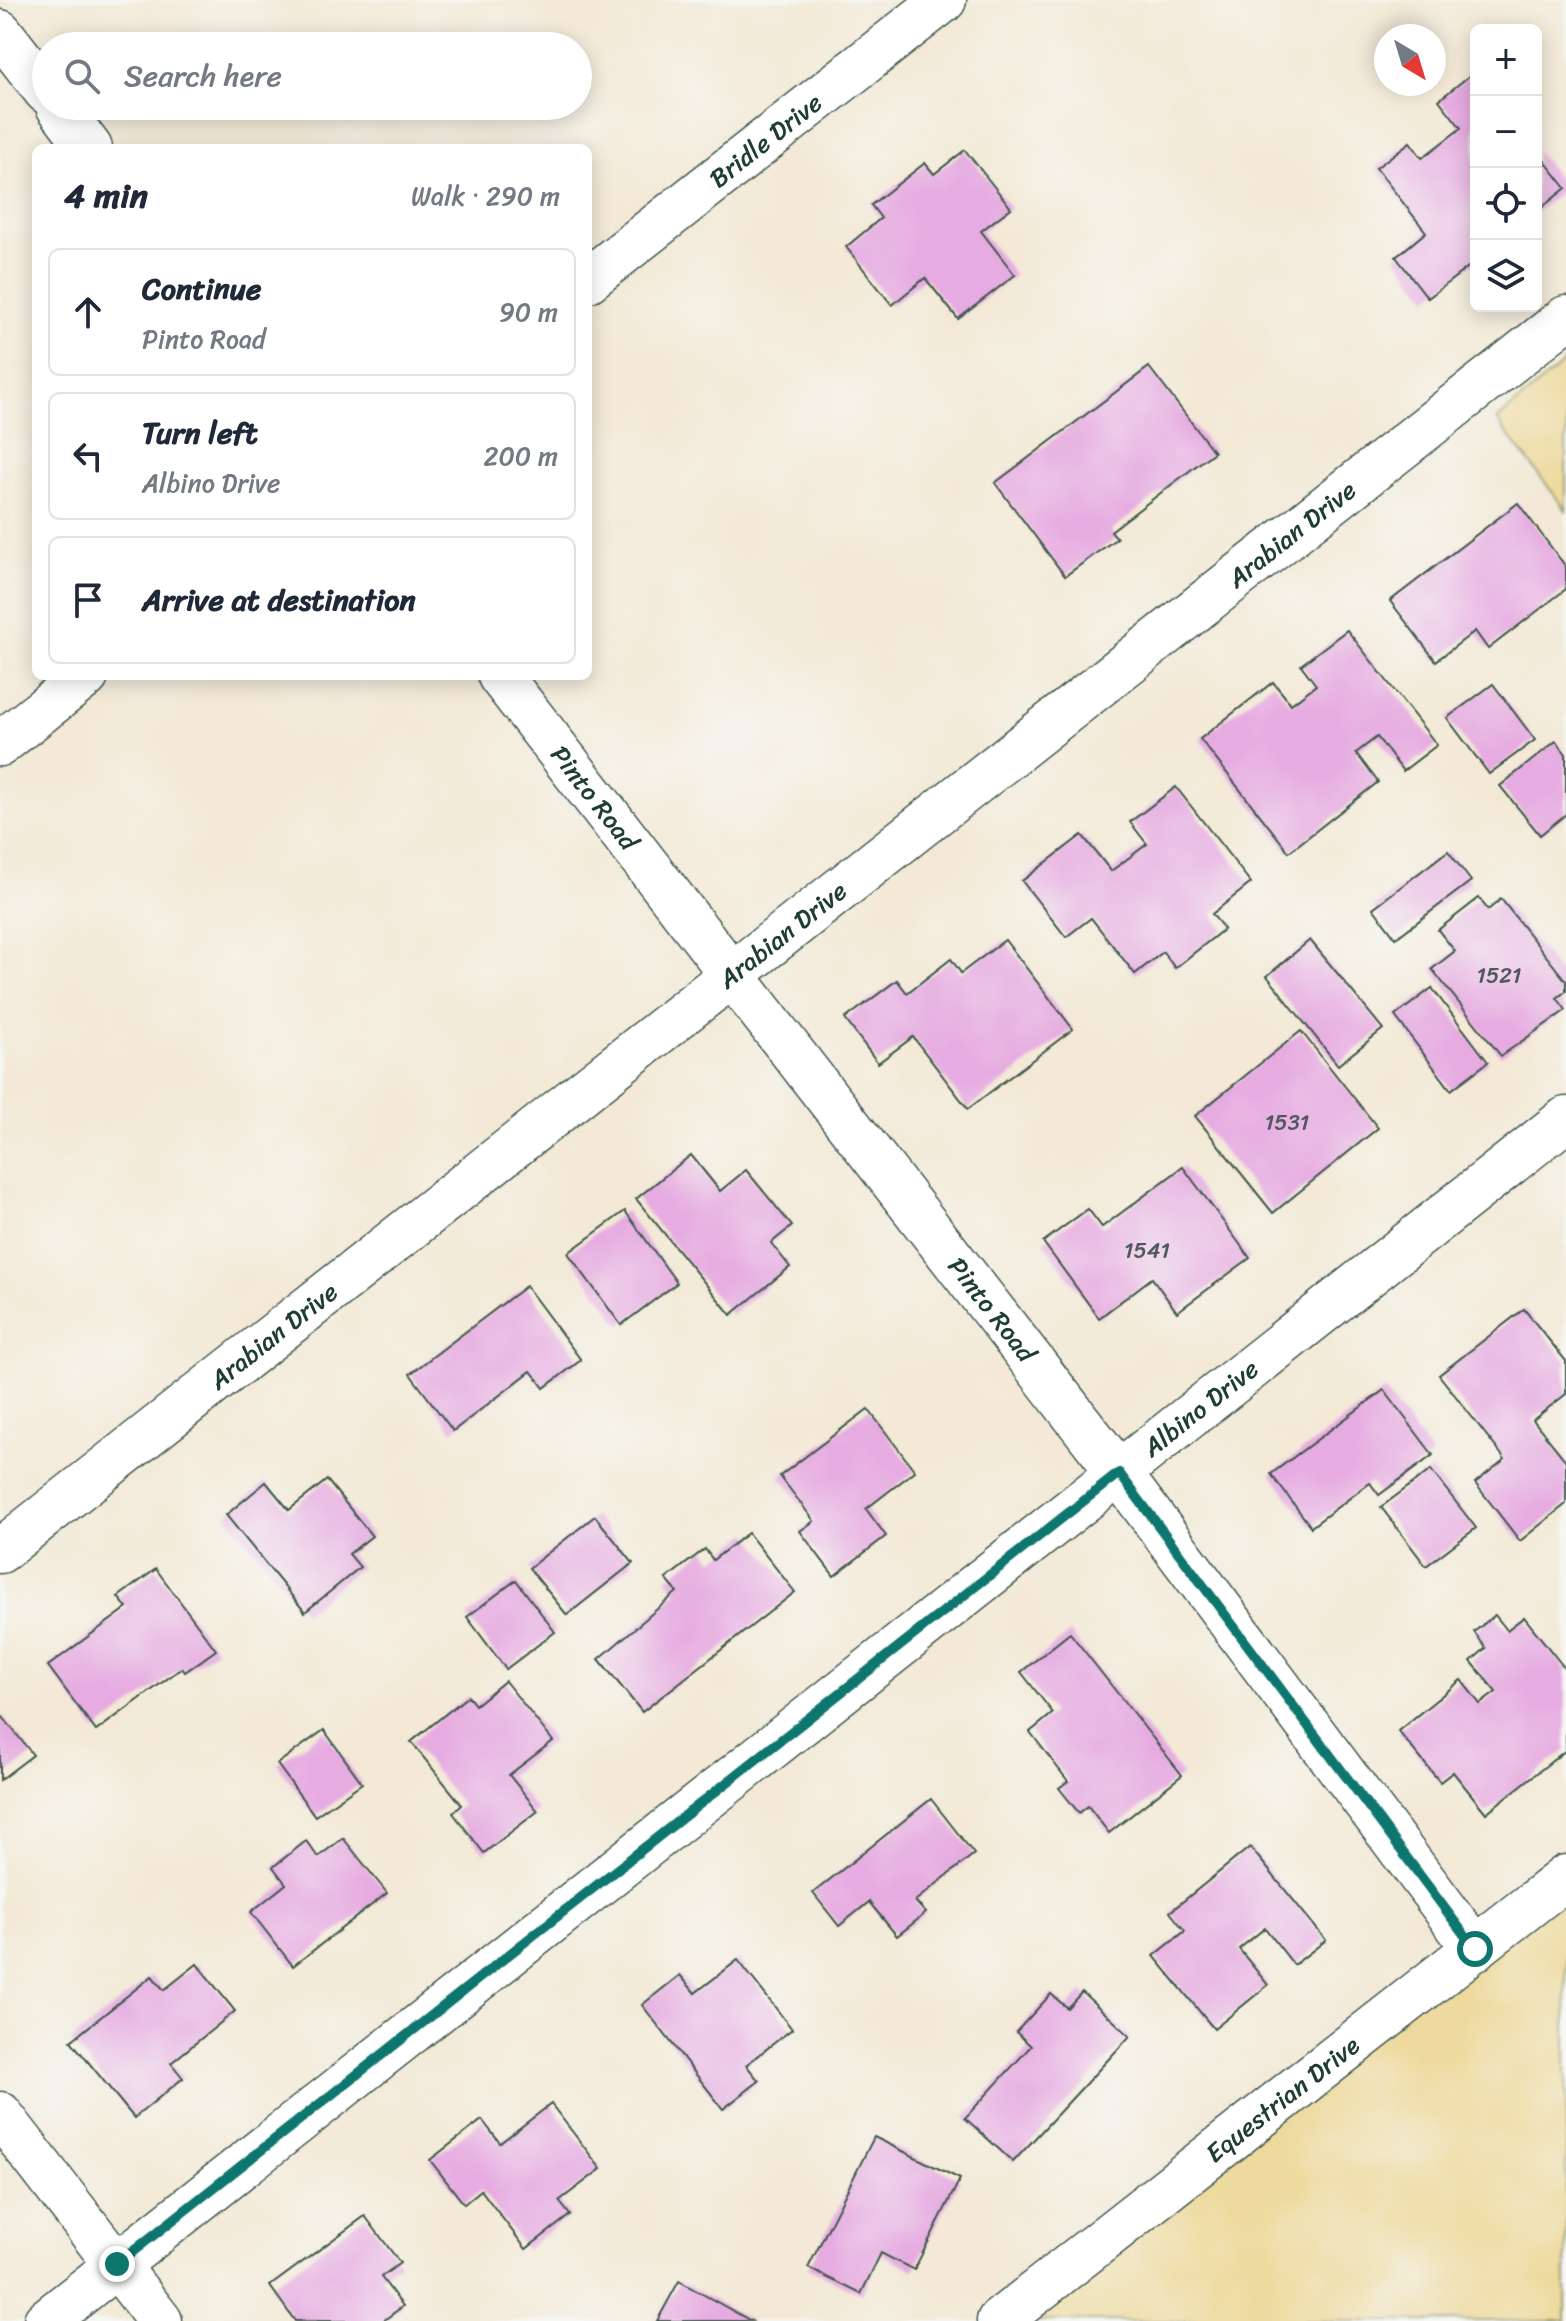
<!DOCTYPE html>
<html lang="en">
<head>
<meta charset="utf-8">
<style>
  body { margin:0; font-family:Sriracha,sans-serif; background:#f2f2f3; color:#1f2937 }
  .controls { position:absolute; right:24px; top:24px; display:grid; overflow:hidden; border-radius:12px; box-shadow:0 4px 20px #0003 }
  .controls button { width:72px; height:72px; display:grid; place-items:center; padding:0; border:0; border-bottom:2px solid #e0e1e3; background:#fff; color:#1f2937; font:40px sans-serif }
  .compass { position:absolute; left:1374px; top:24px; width:72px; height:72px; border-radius:50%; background:#fff; box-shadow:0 4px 20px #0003; rotate:142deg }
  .stop { position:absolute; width:24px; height:24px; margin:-18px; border:6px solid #0f766e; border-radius:50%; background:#fff }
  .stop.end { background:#0f766e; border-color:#fff; box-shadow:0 2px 8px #0008 }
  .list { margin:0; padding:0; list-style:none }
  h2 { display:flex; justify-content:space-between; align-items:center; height:104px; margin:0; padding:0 32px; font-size:34px }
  h2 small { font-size:26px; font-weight:400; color:#747a83 }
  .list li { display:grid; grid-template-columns:52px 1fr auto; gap:24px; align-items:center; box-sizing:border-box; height:128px; margin:0 16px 16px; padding:0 16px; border:2px solid #e0e1e3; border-radius:12px }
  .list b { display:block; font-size:30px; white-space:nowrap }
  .list p { margin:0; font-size:26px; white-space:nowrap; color:#747a83 }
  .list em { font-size:26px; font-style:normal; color:#747a83 }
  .icon { flex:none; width:44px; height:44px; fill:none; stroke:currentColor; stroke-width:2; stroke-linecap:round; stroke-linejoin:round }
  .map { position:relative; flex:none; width:1566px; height:2321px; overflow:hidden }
  .search { position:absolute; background:#fff; box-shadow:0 4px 20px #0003; left:32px; top:32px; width:560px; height:88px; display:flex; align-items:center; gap:20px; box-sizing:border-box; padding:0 28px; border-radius:44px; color:#747a83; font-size:30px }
  .panel { position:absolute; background:#fff; box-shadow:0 4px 20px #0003; left:32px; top:144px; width:560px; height:536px; border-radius:12px }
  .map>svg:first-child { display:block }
  .sand { fill:#eeda9e; stroke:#868c69; stroke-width:2 }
  .building { fill:#e6abe1 }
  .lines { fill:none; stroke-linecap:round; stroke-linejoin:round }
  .minor-casing { stroke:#3f574c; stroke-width:47 }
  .minor { stroke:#fff; stroke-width:44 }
  .route { stroke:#0f766e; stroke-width:10 }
  .labels { text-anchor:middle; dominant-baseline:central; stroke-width:6; stroke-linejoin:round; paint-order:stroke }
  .number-label { font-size:22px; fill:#51585f }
  .street-label { font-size:26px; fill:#1f3d34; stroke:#f6f6f2 }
</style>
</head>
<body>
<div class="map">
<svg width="1566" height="2321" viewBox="0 0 1566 2321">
  <rect width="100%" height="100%" fill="#f6f6f2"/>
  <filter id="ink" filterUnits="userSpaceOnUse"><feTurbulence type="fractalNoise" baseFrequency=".0125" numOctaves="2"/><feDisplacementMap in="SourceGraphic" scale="16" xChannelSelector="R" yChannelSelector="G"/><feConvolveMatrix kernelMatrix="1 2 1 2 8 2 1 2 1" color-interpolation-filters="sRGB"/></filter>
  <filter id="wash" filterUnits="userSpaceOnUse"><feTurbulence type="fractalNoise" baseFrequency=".006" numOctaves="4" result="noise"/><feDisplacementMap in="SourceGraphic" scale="32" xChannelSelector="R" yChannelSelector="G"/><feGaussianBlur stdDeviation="1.8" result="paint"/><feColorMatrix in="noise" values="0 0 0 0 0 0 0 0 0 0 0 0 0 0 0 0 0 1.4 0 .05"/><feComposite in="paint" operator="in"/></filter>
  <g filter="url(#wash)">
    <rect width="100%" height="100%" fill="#f3e9d6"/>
    <g class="sand">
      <path d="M1566 361V510L1497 420Z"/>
      <path d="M1566 1879V2321H1007Z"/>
    </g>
    <g id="blocks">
      <g class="building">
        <path d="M1474 72 1476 261 1428 298 1396 257 1426 232 1376 168 1410 142 1422 158 1461 128 1439 100Z"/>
        <path d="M965 150 1011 208 981 231 1015 275 958 319 925 278 892 305 846 247 881 218 871 205 925 163 934 174Z"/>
        <path d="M1536 150 1566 188 1536 212Z"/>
        <path d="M1149 367 1214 452 1111 531 1117 538 1065 576 995 483Z"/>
        <path d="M1518 503 1566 567V589L1488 649 1475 631 1436 661 1390 601Z"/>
        <path d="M1347 630 1437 745 1403 771 1377 737 1356 753 1378 782 1289 852 1200 739 1273 682 1291 704 1316 685 1301 665Z"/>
        <path d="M1493 684 1535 740 1489 774 1447 718Z"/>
        <path d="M1556 741 1566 754V814L1540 835 1500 786Z"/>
        <path d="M1176 787 1251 883 1212 914 1224 929 1175 968 1163 952 1135 974 1091 918 1066 937 1022 881 1082 835 1111 871 1147 844 1130 822Z"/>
        <path d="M1448 851 1471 881 1396 938 1373 908Z"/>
        <path d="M1479 898 1488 910 1501 899 1566 981V991L1557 998 1566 1010 1501 1056 1432 969 1455 951 1438 930Z"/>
        <path d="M1005 940 1073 1029 968 1109 913 1037 878 1063 845 1019 897 980 907 993 951 959 961 973Z"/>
        <path d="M1310 940 1383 1029 1338 1065 1267 976Z"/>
        <path d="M1432 988 1488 1062 1451 1090 1395 1016Z"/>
        <path d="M1301 1031 1378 1128 1273 1213 1195 1116Z"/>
        <path d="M691 1155 720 1191 746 1170 792 1226 771 1243 790 1267 731 1315 636 1199Z"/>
        <path d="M1183 1167 1250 1258 1177 1312 1152 1278 1099 1318 1043 1242 1088 1209 1102 1227Z"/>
        <path d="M625 1211 677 1283 621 1325 568 1253Z"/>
        <path d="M526 1286 581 1360 544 1388 531 1371 453 1431 410 1374Z"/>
        <path d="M1524 1309 1566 1361V1394L1533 1420 1566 1461V1504L1520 1541 1475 1483 1505 1459 1439 1375Z"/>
        <path d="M1384 1390 1433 1455 1379 1495 1370 1483 1311 1527 1271 1474Z"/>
        <path d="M868 1409 915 1471 866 1509 886 1536 834 1576 800 1531 814 1521 780 1476Z"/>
        <path d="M1431 1470 1476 1528 1426 1566 1381 1507Z"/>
        <path d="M327 1480 372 1536 349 1554 360 1567 305 1612 226 1515 266 1482 289 1510Z"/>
        <path d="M595 1516 633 1563 567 1615 529 1568Z"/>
        <path d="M748 1533 795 1592 642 1712 599 1659 677 1592 666 1579 705 1549 713 1560Z"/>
        <path d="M156 1569 216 1650 185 1672 182 1668 96 1731 48 1666 127 1608 118 1597Z"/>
        <path d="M516 1580 555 1632 506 1669 467 1617Z"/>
        <path d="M1495 1615 1507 1630 1524 1617 1566 1670V1750L1486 1813 1453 1772 1440 1782 1398 1731 1461 1680 1480 1704 1496 1692 1471 1661 1486 1648 1474 1632Z"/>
        <path d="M1070 1633 1182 1775 1109 1833 1088 1806 1079 1813 1059 1788 1068 1781 1030 1732 1053 1713 1021 1672Z"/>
        <path d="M505 1681 553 1741 509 1775 538 1811 484 1853 453 1813 462 1805 411 1742 468 1696 475 1705Z"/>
        <path d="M3 1717 33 1755 0 1780V1719Z"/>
        <path d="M324 1730 362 1783 315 1816 277 1764Z"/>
        <path d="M931 1799 974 1854 915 1901 926 1913 897 1936 869 1902 839 1926 813 1893Z"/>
        <path d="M343 1838 387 1893 293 1966 251 1912 286 1884 273 1867 306 1841 318 1857Z"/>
        <path d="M1250 1847 1326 1940 1294 1965 1265 1928 1239 1949 1268 1985 1214 2029 1154 1956 1185 1931 1170 1912Z"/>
        <path d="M738 1960 792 2029 746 2065 759 2081 723 2109 642 2005 680 1975 695 1993Z"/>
        <path d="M197 1964 235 2011 171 2063 183 2078 134 2118 71 2041 152 1976 164 1990Z"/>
        <path d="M1082 1992 1130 2036 1013 2162 965 2118 1031 2046 1016 2032 1051 1994 1067 2008Z"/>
        <path d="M551 2104 601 2169 559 2201 570 2215 526 2249 481 2190 464 2204 430 2160 482 2120 500 2143Z"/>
        <path d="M874 2137 960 2179 914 2270 881 2253 861 2294 808 2268Z"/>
        <path d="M365 2216 400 2263 381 2277 403 2306 383 2321H295L270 2286Z"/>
        <path d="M679 2281 751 2321H657Z"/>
      </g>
    </g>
  </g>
  <g filter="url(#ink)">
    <use href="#blocks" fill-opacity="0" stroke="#3f574c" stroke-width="2"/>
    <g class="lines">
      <g class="minor-casing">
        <g id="minor">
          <path d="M0 32 46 91"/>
          <path d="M58 106 90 148"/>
          <path id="s1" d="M588 280 944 0"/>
          <path id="s2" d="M500 676 1119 1473 1475 1949"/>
          <path d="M0 744 86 676"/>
          <path id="s3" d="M0 1551 1566 318"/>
          <path d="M0 2114 160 2321"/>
          <path id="s4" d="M46 2321 1566 1119"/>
          <path id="s5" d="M999 2321 1566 1877"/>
        </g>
      </g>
      <use href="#minor" class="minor"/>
    </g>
  </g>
  <g class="lines" filter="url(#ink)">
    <path class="route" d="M117 2264 1119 1473 1475 1949"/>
  </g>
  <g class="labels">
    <g class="number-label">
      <text x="1499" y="975">1521</text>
      <text x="1287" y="1122">1531</text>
      <text x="1147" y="1250">1541</text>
    </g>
    <g class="street-label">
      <text stroke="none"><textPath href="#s1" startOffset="226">Bridle Drive</textPath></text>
      <text stroke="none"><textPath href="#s3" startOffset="1644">Arabian Drive</textPath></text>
      <text stroke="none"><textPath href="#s2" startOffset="154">Pinto Road</textPath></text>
      <text stroke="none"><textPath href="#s3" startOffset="996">Arabian Drive</textPath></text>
      <text stroke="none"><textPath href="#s2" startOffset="802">Pinto Road</textPath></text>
      <text stroke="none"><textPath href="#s3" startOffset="348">Arabian Drive</textPath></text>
      <text stroke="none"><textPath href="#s4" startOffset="1472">Albino Drive</textPath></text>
      <text stroke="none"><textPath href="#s5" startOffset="360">Equestrian Drive</textPath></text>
    </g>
  </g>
</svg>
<div class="controls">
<button>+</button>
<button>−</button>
<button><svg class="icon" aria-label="locate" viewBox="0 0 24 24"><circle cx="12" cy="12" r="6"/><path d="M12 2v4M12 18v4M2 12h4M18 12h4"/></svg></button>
<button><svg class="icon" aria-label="layers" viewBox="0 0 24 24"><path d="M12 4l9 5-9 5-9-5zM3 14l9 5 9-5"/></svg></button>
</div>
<svg class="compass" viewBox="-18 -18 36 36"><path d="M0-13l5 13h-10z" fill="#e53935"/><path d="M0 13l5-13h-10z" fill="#747a83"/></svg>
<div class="stop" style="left:1475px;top:1949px"></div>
<div class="stop end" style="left:117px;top:2264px"></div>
<div class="search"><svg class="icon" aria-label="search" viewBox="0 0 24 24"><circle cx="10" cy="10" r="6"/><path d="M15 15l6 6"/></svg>Search here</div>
<section class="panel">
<h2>4 min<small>Walk · 290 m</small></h2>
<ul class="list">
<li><svg class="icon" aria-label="ahead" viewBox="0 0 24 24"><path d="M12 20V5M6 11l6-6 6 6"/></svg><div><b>Continue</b><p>Pinto Road</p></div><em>90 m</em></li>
<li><svg class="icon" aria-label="left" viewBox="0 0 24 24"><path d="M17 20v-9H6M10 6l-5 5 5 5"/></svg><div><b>Turn left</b><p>Albino Drive</p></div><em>200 m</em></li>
<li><svg class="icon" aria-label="arrive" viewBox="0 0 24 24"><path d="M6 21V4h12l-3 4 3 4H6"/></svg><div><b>Arrive at destination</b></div></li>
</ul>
</section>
</div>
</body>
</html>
